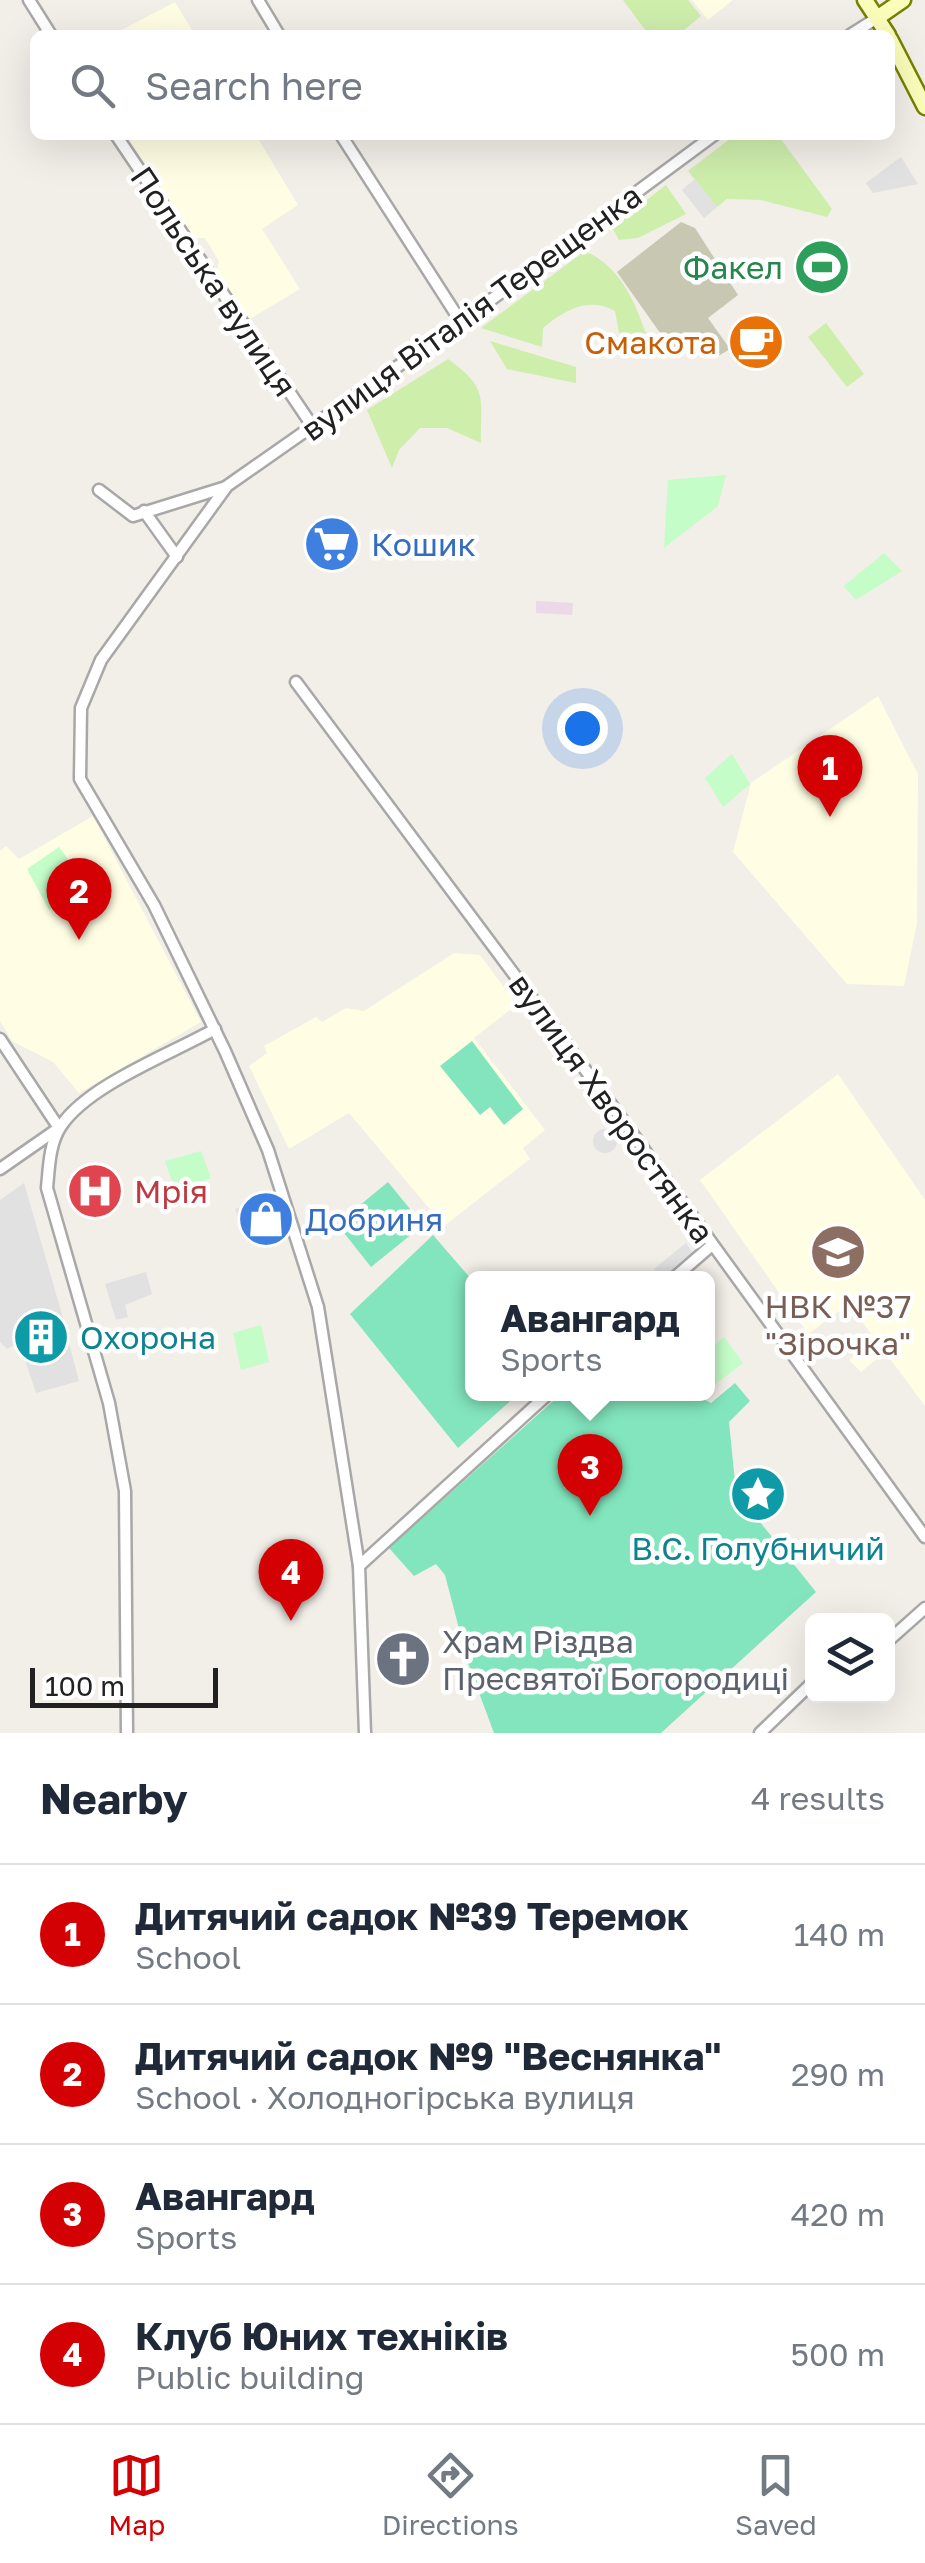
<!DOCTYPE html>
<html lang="en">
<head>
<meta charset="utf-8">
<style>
  body { margin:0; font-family:"Golos Text",sans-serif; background:#f6f6f7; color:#1f2937 }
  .controls { position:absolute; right:30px; bottom:30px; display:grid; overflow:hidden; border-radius:15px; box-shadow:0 10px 40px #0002 }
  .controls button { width:90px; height:90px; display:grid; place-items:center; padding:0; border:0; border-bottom:2px solid #e0e1e3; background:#fff; color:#1f2937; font:50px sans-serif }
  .scale { position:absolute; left:30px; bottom:25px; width:188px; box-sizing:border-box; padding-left:10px; border:5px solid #212121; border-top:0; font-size:28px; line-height:35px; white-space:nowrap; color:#212121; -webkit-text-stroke:8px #fff; paint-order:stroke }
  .you { position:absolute; left:582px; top:728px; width:35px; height:35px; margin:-25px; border:8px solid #fff; border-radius:50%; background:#1a73e8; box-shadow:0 0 0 15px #1a73e833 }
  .badge { display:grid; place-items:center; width:65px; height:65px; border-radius:50%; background:#d30004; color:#fff; font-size:32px; font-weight:700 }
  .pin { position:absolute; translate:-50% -82px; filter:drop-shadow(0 2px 5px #0008) }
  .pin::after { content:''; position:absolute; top:52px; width:35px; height:30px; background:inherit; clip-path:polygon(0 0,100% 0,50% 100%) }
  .popup { position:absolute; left:465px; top:1271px; width:250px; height:130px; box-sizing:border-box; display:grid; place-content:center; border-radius:15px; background:#fff; filter:drop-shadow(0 2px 8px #0005); font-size:32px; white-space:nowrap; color:#747a83 }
  .popup b { font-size:38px; color:#1f2937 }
  .popup::after { content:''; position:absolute; left:50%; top:100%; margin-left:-20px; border:20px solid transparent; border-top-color:#fff }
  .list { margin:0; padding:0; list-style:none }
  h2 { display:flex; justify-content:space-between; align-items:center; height:130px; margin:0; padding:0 40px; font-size:42px }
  h2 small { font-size:32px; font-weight:400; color:#747a83 }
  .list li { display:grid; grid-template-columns:65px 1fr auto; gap:30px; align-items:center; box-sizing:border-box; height:140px; padding:0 40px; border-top:2px solid #e0e1e3 }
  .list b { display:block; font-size:38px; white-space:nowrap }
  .list p { margin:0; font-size:32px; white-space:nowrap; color:#747a83 }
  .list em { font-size:32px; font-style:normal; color:#747a83 }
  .icon { flex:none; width:55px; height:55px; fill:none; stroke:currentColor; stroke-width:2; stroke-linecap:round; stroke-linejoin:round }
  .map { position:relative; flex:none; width:925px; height:1733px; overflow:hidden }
  .search { position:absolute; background:#fff; box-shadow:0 10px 40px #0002; left:30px; right:30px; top:30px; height:110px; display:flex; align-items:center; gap:25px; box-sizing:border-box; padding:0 35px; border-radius:15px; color:#747a83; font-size:38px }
  .sheet { height:690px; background:#fff }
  nav { display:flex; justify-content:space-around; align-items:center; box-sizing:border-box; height:140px; border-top:2px solid #e0e1e3; background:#fff; font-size:28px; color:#747a83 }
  nav a { display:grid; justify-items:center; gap:5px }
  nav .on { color:#d30004 }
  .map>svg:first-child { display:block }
  .industrial { fill:#ebd9e8 }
  .education { fill:#fffee4 }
  .construction { fill:#c8c7b2 }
  .grass { fill:#ceeeac }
  .park { fill:#c4fdc8 }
  .pitch { fill:#82e5bd }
  .parking { fill:#e1e1e1 }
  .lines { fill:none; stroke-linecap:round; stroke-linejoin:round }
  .minor-casing { stroke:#a8a8a8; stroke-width:15 }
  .secondary-casing { stroke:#758100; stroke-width:19 }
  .minor { stroke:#fff; stroke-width:10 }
  .secondary { stroke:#fbfdbb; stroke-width:14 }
  .labels { text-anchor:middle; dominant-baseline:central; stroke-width:9; stroke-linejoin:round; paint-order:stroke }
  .leisure-label { font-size:32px; fill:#27864d; stroke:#fff; text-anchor:end }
  .street-label { font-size:32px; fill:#212121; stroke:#fff }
  .food-label { font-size:32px; fill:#c56008; stroke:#fff; text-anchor:end }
  .shop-label { font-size:32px; fill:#366cbe; stroke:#fff; text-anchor:start }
  .health-label { font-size:32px; fill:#be3a42; stroke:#fff; text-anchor:start }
  .education-label { font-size:32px; fill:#785e54; stroke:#fff }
  .culture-label { font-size:32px; fill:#0d838f; stroke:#fff; text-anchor:start }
  .worship-label { font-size:32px; fill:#5b616d; stroke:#fff; text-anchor:start }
</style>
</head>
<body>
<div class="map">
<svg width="925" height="1733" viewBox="0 0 925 1733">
  <rect width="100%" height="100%" fill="#f2eee8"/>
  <path class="industrial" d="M536 601 573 603 572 615 536 613Z"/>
  <g class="education">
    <path d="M692 0H733L708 20Z"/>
    <path d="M175 2 195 35H112Z"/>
    <path d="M126 135H256L298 205 262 229 300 289 250 319 217 273 219 261 205 238H193Z"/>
    <path d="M878 696 918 774 917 923 904 986 847 984 733 852 751 783Z"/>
    <path d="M93 816 201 1022 79 1093 53 1062 12 1041 0 1021V851L6 846 19 859Z"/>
    <path d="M454 953 480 955 520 1009 514 1013 510 1010 474 1038 545 1130 523 1148 530 1159 444 1226 349 1113 289 1149 249 1066 267 1053 264 1046 316 1017 322 1022 346 1008 364 1011Z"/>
    <path d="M838 1074 925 1200V1406L885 1352 861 1372 849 1360 874 1338 849 1304 808 1334 700 1180Z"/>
  </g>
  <path class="construction" d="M681 222 695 228 738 295 708 318 730 349 715 358 670 347 617 272Z"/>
  <g class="grass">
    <path d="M623 0H688L701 16 678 35H649Z"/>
    <path d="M735 135H778L832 209 827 217 761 200 727 199 717 207 688 171Z"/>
    <path d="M666 185 686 214 638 238 619 240 612 227Z"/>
    <path d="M585 251C620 267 634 299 646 334L619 333 615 311C589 296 564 310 543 328L542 347 481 328Z"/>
    <path d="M826 323 864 374 847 387 808 337Z"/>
    <path d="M490 341 576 367V383L507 369Z"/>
    <path d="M448 359C488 388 481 396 481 443L447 428H420L399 450 392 468 367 410Z"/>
  </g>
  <g class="park">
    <path d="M726 475 718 506 664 548 668 480Z"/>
    <path d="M884 553 902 571 856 600 844 586Z"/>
    <path d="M732 754 750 784 723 807 705 778Z"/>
    <path d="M59 847 84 881 49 910 27 869Z"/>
    <path d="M201 1151 211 1178 176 1192 165 1161Z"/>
    <path d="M261 1325 269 1362 241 1370 233 1333Z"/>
    <path d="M724 1337 743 1363 708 1390V1350Z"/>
  </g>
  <g class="pitch">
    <path d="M472 1041 523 1109 504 1125 490 1107 480 1115 440 1066Z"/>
    <path d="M388 1182 423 1225 371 1267 337 1224Z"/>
    <path d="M433 1235 472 1280V1394H518L458 1448 350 1314Z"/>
    <path d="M735 1383 750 1401 729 1422 736 1492 816 1592 661 1733H494L468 1663 445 1575 436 1564 414 1576 389 1548 561 1394H694L711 1403Z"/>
  </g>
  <g class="parking">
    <path d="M901 157 918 184 873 193 866 183Z"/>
    <path d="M695 179 717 207 704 218 682 190Z"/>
    <circle cx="605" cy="1141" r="12"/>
    <path d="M24 1183 63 1318 7 1349 0 1342V1200Z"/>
    <path d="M251 1203 259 1227 244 1230 235 1209Z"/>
    <path d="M686 1243 694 1255 662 1278 654 1269Z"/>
    <path d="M146 1272 152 1294 125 1305 128 1317 116 1320 105 1284Z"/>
    <path d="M67 1336 79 1381 36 1393 23 1354Z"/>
  </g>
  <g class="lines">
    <g class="minor-casing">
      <g id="minor">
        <path d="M29 0 51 35"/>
        <path d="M258 0 279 35"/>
        <path d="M850 35 877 18"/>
        <path d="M116 135 313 427"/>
        <path d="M341 135 461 322"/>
        <path d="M99 490 133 516 226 487"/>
        <path d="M144 511 177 557"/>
        <path d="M296 682 616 1111 925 1537"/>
        <path d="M0 1039 59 1128 0 1169"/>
        <path d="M674 1278 712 1245"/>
        <path d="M359 1566 548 1394"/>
        <path d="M888 1641 925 1608"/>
        <path d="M127 1733 125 1491 109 1403 47 1188C49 1168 49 1144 61 1126 88 1085 171 1054 215 1029"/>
        <path d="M365 1733 359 1566 318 1307 268 1150 225 1051 154 905 80 779 81 708 101 660 227 486 461 322 714 135"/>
        <path d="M760 1733 812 1683"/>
      </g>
    </g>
    <g class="secondary-casing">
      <g id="secondary">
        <path d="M865 0 888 35"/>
        <path d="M877 18 903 0"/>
        <path d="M890 39 925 107"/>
      </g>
    </g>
    <use href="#minor" class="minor"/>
    <use href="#secondary" class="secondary"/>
  </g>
  <defs>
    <g id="stadium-disc" transform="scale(2.875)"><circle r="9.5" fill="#2e9e5b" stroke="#fff"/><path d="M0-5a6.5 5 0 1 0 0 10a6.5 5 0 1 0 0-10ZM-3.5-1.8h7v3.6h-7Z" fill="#fff"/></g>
    <g id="cafe-disc" transform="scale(2.875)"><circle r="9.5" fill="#e8710a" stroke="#fff"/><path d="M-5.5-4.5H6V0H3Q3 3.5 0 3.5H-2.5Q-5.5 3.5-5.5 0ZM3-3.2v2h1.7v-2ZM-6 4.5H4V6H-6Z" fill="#fff"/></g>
    <g id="supermarket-disc" transform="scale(2.875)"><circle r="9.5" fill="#3f7fe0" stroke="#fff"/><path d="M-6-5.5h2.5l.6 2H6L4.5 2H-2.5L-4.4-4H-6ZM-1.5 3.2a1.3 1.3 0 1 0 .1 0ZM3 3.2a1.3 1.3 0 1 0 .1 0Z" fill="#fff"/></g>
    <g id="hospital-disc" transform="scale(2.875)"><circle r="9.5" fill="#e0444e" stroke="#fff"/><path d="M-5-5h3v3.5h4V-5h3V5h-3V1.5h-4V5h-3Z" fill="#fff"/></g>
    <g id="shop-disc" transform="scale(2.875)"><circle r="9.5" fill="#3f7fe0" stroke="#fff"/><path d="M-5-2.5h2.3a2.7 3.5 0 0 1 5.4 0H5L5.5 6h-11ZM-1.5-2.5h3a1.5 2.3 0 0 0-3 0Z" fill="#fff"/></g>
    <g id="school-disc" transform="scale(2.875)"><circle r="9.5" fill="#8d6e63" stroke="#fff"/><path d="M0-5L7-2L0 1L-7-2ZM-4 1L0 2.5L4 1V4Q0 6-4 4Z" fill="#fff"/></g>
    <g id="building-disc" transform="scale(2.875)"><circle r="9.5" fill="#0f9aa8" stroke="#fff"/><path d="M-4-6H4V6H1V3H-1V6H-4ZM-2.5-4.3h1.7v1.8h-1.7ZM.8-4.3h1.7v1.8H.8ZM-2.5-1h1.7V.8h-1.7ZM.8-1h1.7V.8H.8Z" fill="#fff"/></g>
    <g id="sight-disc" transform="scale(2.875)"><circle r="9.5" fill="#0f9aa8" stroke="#fff"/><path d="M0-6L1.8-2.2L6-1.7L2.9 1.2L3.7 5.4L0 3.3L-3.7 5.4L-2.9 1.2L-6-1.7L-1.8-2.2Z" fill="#fff"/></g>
    <g id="church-disc" transform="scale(2.875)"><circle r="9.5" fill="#6b7280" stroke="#fff"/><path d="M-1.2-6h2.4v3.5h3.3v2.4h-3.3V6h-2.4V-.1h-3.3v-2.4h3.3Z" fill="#fff"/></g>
  </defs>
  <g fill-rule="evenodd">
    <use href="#stadium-disc" x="822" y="267"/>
    <use href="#cafe-disc" x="756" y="342"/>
    <use href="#supermarket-disc" x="332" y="544"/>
    <use href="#hospital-disc" x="95" y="1191"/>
    <use href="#shop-disc" x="266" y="1219"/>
    <use href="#school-disc" x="838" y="1252"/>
    <use href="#building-disc" x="41" y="1337"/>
    <use href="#sight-disc" x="758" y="1494"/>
    <use href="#church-disc" x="403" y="1659"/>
  </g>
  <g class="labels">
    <g class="leisure-label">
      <text x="783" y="267">Факел</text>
    </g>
    <g class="street-label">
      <text transform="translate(214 281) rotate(56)">Польська вулиця</text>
      <text transform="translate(471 312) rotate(-36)">вулиця Віталія Терещенка</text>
      <text transform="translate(612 1108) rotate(54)">вулиця Хворостянка</text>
    </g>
    <g class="food-label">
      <text x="717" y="342">Смакота</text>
    </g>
    <g class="shop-label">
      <text x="371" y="544">Кошик</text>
      <text x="305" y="1219">Добриня</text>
    </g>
    <g class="health-label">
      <text x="134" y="1191">Мрія</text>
    </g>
    <g class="education-label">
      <text x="838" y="1306">НВК №37<tspan x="838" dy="37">"Зірочка"</tspan></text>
    </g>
    <g class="culture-label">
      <text x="80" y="1337">Охорона</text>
      <text x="758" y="1548" text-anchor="middle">В.С. Голубничий</text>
    </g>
    <g class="worship-label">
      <text x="442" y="1641">Храм Різдва<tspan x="442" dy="37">Пресвятої Богородиці</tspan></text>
    </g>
  </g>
</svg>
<div class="controls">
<button><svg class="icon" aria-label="layers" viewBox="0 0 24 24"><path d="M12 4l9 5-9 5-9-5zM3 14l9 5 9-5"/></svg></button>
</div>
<div class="scale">100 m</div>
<div class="you"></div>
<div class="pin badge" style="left:830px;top:817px">1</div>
<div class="pin badge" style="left:79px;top:940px">2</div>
<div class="pin badge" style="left:590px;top:1516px">3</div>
<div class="popup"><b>Авангард</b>Sports</div>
<div class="pin badge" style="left:291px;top:1621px">4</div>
<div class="search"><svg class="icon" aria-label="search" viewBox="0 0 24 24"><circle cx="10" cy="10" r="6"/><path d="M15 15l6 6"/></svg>Search here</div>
</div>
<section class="sheet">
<h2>Nearby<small>4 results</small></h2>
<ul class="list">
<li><span class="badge">1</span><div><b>Дитячий садок №39 Теремок</b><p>School</p></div><em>140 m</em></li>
<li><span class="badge">2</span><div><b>Дитячий садок №9 &quot;Веснянка&quot;</b><p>School · Холодногірська вулиця</p></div><em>290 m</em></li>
<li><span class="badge">3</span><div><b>Авангард</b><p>Sports</p></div><em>420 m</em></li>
<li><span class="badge">4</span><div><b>Клуб Юних техніків</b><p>Public building</p></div><em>500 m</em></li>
</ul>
</section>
<nav>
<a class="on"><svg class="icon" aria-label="map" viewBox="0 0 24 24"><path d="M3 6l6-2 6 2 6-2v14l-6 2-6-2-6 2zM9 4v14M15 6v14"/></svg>Map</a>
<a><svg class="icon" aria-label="directions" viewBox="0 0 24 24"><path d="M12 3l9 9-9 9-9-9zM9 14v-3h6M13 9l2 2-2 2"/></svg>Directions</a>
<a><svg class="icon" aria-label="saved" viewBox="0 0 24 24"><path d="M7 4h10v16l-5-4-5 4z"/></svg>Saved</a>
</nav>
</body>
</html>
